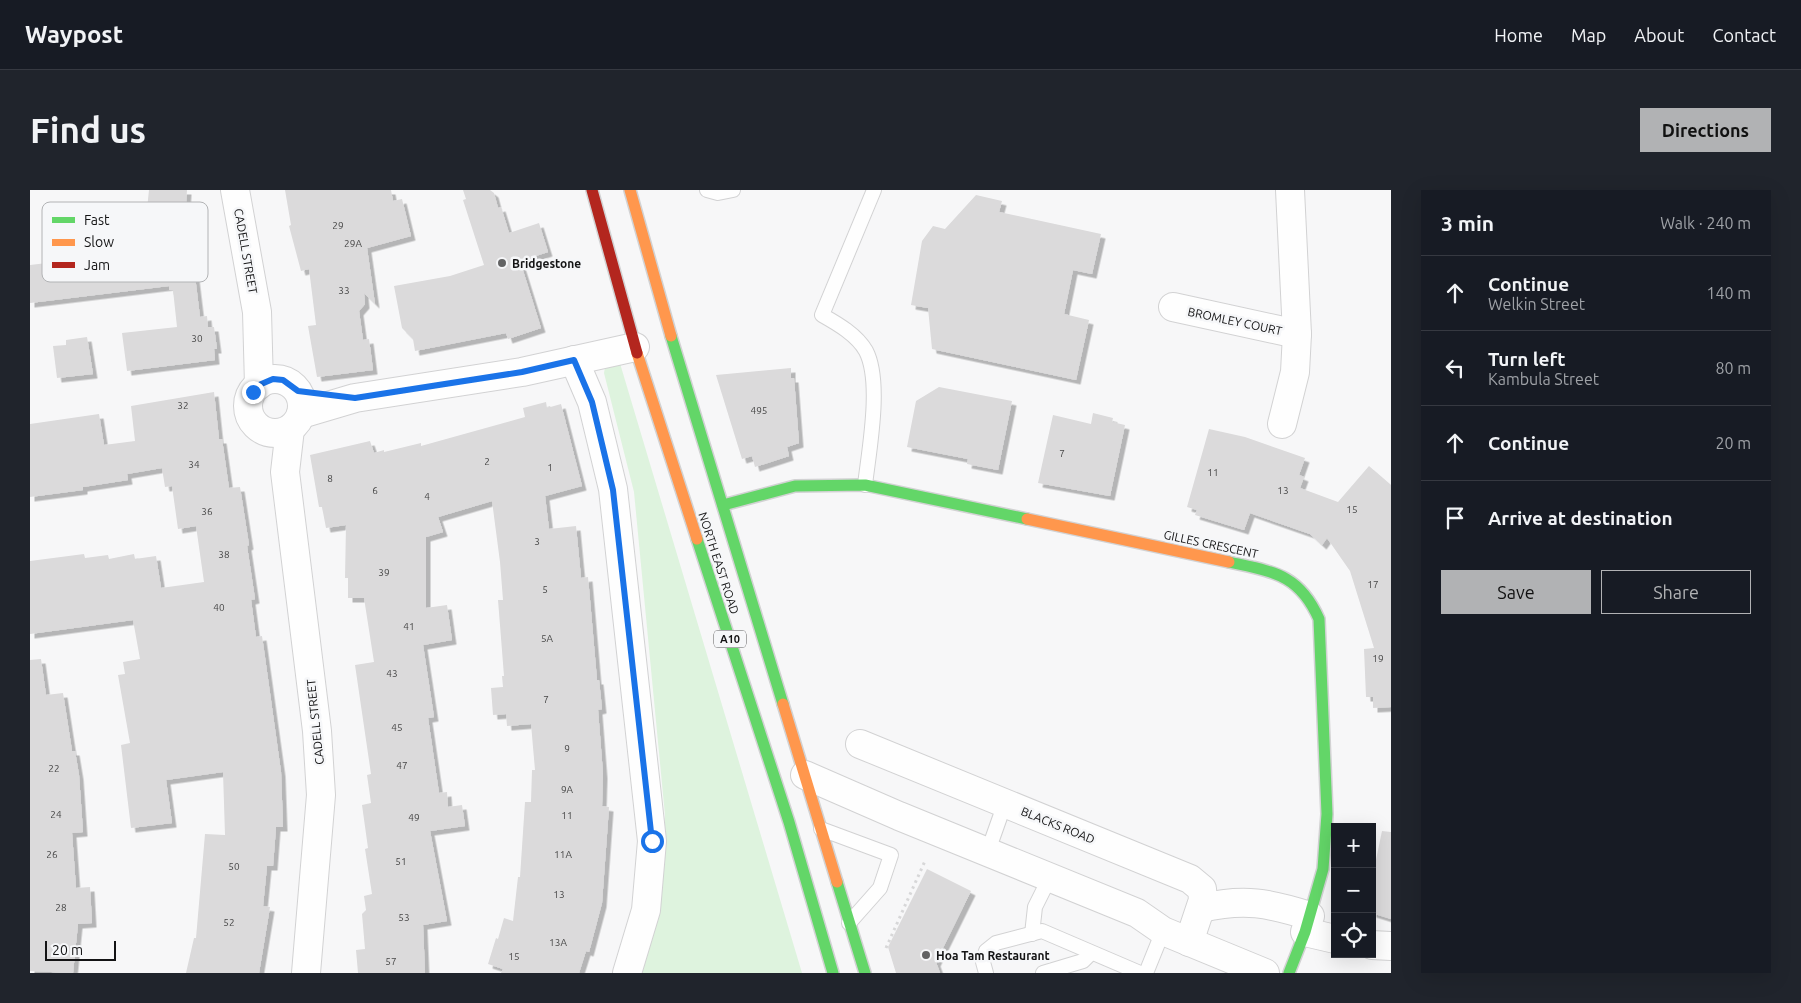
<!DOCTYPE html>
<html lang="en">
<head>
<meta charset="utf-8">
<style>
  body { margin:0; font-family:Ubuntu,sans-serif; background:#20242c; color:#f1f3f6 }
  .controls { position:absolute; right:15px; bottom:15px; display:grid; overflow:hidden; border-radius:0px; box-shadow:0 5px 20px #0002 }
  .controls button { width:45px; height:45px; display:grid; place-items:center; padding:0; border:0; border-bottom:1px solid #363941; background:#171b24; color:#f1f3f6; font:25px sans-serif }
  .scale { position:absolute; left:15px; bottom:12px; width:71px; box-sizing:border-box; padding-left:5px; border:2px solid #141415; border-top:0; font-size:14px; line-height:18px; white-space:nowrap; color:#141415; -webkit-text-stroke:4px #f6f7f9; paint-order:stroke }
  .stop { position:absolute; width:15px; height:15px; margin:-11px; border:4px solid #1a73e8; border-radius:50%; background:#fff }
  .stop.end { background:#1a73e8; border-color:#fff; box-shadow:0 1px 5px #0008 }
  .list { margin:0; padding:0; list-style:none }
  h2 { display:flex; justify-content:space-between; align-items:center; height:65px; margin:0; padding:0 20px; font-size:21px }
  h2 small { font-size:16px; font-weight:400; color:#9ea1a6 }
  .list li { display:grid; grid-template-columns:32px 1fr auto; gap:15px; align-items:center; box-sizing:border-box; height:75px; padding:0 20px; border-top:1px solid #363941 }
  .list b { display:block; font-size:19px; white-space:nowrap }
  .list p { margin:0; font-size:16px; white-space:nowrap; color:#9ea1a6 }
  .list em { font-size:16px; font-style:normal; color:#9ea1a6 }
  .actions { display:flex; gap:10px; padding:15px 20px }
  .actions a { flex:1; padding:11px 0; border:1px solid #b1b2b4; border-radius:0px; text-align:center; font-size:18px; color:#b1b2b4 }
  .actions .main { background:#b1b2b4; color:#111 }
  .icon { flex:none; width:28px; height:28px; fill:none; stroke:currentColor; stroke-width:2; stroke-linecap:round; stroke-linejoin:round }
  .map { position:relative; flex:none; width:1361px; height:783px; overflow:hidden; border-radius:0px }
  header { display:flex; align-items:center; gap:30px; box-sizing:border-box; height:70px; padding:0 25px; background:#171b24; border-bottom:1px solid #363941 }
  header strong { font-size:24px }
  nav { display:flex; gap:28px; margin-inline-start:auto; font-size:18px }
  .intro { display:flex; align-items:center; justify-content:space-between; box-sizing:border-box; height:120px; padding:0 30px }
  h1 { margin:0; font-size:35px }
  .button { padding:12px 22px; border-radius:0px; background:#b1b2b4; color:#111; font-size:18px; font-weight:700 }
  main { display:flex; gap:30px; padding:0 30px }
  aside { flex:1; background:#171b24; border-radius:0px; box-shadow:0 5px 20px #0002 }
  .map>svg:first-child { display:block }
  .green { fill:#def3de }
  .building { fill:#dbdadb; filter:url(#shadow) }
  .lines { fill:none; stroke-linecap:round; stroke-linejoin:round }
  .lane-casing { stroke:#d2d2d3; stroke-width:16 }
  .street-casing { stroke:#d2d2d3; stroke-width:30 }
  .fast-casing { stroke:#d2d2d3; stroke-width:14 }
  .slow-casing { stroke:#d2d2d3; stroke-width:14 }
  .jam-casing { stroke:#d2d2d3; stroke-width:14 }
  .path { stroke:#d7d7d8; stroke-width:3; stroke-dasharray:2.5 4; stroke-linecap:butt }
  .lane { stroke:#fefefe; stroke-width:14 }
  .street { stroke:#fefefe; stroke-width:28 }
  .fast { stroke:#63d668; stroke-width:11 }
  .slow { stroke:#ff974d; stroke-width:11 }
  .jam { stroke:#b3261e; stroke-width:11 }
  .route { stroke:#1a73e8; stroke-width:6 }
  .poi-dot { fill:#636364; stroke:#f6f7f9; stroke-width:2 }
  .labels { text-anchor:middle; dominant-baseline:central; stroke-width:5; stroke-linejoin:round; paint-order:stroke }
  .number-label { font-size:10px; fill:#464646 }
  .shield { fill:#f6f7f9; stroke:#585859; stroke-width:1 }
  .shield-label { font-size:11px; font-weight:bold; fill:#141415 }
  .street-label { font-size:12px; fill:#141415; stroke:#f6f7f9 }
  .poi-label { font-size:12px; font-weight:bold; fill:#141415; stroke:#f6f7f9; text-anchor:start }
  .key { fill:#f6f7f9; stroke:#b2b3b5; stroke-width:1 }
  .key-label { font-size:14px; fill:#141415 }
</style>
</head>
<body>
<header>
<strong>Waypost</strong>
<nav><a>Home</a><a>Map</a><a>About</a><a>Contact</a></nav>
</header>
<div class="intro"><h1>Find us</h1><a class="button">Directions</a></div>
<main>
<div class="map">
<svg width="1361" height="783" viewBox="0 0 1361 783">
  <defs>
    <filter id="shadow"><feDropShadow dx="4.5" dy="4.5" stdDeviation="0" flood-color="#0004"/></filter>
  </defs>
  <rect width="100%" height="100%" fill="#f7f7f8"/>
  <path class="green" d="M589 170 772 783H609L631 682 635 625 604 302 574 183 575 177Z"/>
  <g class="building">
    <path d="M119 0H157L154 44 163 42 164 55 171 54 173 76H168L169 86H165L170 127 177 126 178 137H184L187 159H184L185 170 97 181 92 143 147 137 143 100H139V96L0 113V75L135 59 130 20 117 19Z"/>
    <path d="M255 0H361L363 11 372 9 381 46 337 58 345 114 334 103 335 114 329 121 333 150 339 149 343 180 287 187 278 136 286 135 279 79 271 81 259 36 261 35Z"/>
    <path d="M433 0H460L464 3 468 18 471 17 479 43 509 33 518 62 490 71 511 138 478 149 476 143 385 161 383 149 372 138 364 96 420 86 454 75 433 10 436 9Z"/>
    <path d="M946 5 972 11 969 22 1071 44 1062 84 1043 80 1034 124 1059 130 1046 190 902 159 898 118 881 115 892 51 903 36 915 39Z"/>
    <path d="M57 147 63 184 27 188 23 156 36 155V150Z"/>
    <path d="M761 178V188H764L769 253 757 257 759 266 725 277 722 266 712 269 686 185Z"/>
    <path d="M909 197 982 211 968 280 937 274 938 269 877 257 886 211Z"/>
    <path d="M184 202 189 249H192L199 298 210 297 219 355 217 356 225 409 221 410 226 447 232 446 251 582 253 637H246L243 676H237L233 716 240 717 229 783H156L164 748H166L175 644 195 645 193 582 136 590 142 633 101 638 91 555 100 553 88 485 95 484 93 472 110 469 103 430 0 444V371L54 364 55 368 78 365 79 369 104 364 105 369 126 366 131 398 174 392 166 336 148 339 142 296 135 297 132 278 97 284 98 290 53 297V300L0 307V234L69 224 74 255 105 251 101 216Z"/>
    <path d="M516 212 517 218 531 214 552 296 515 306 519 339 546 336 551 388 558 387 567 490H569L572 519 568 520 573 584 572 616 579 617 572 713 559 762 556 761 549 783H471L473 779 458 774 466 748 468 749 474 728 483 731 488 687H490L495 612H501L502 580H505L501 534 477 536 476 524 463 525 461 498 473 497 472 486H474L468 410H473L470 372 462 311 408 327 413 342 396 347V418L417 415 422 450 393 455 404 527 398 528 409 603 417 602 418 617 432 615 435 636 400 641 417 731 393 735 395 783H328L326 760 335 759 332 724 336 720 334 706 342 704 335 659 338 658 332 615 341 613 337 585 341 584 325 475 344 472 334 408H318V388H315L316 335 296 338 292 317H289L280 265 340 251 344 263 354 260V262L391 253V256L495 227 493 218Z"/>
    <path d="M1063 223 1083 228 1082 232 1095 235 1080 306 1008 293 1023 225 1061 234Z"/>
    <path d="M1179 239 1215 247 1275 268 1269 285 1274 287 1270 298 1308 312 1339 276 1361 295V517L1343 518V507H1336L1334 459 1344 458 1320 381 1297 348 1292 355 1280 344 1220 323 1214 340 1165 325 1167 320 1157 317Z"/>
    <path d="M11 469 16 505 33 503 42 561H45L49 585 53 642 42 643 46 698 60 697 62 733 48 734 43 783 0 781V470Z"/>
    <path d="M1352 641 1361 642V729L1342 723V689Z"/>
    <path d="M897 679 941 701 906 772 910 783H866L858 757Z"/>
  </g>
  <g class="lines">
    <g class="lane-casing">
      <g id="lane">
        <path d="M677 0 688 3 703 0"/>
        <path d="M835 295C839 260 852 192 836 161 827 145 808 134 792 125L844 0"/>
        <path d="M791 639 861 665 850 698 819 733"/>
        <path d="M958 661 975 613"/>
        <path d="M1002 744 1005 717 1020 687"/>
        <path d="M956 783 953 772 956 761 966 753 1012 741 1110 783"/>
        <path d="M1013 783 1053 771 1061 763"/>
        <path d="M1116 783 1133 741"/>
      </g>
    </g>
    <g class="street-casing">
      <g id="street">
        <path d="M205 0 227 122 229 195"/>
        <path d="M1143 117 1267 144"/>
        <path d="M544 170 562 212 583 299 622 651 616 720 597 783"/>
        <circle cx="245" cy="216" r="27"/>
        <path d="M271 224 325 208 492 182 605 157"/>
        <path d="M1252 234 1265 182 1267 144 1260 0"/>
        <path d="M260 239 255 282 287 541 291 605 276 783"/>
        <path d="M830 554 1160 689 1172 699 1173 710 1159 752"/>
        <path d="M775 585 869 626 1107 723 1133 741 1235 783"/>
        <path d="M1171 718C1215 708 1238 713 1280 726"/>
        <path d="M1275 742 1305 749"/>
        <path d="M1342 755 1361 756"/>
      </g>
    </g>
    <g class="fast-casing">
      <g id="fast">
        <path d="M641 146 753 514"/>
        <path d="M693 315 765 296 835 295 997 329"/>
        <path d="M667 349 759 632 803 783"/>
        <path d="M1199 372C1244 382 1269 384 1289 429L1297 624 1293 679 1275 742 1259 783"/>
        <path d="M807 692 835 783"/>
      </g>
    </g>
    <g class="slow-casing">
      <g id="slow">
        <path d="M600 0 641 146"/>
        <path d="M607 163 667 349"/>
        <path d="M997 329 1199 372"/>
        <path d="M753 514 807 692"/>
      </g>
    </g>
    <g class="jam-casing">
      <path id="jam" d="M562 0 607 163"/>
    </g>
    <path class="path" d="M856 758 895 671"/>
    <use href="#lane" class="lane"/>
    <use href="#street" class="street"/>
    <use href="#fast" class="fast"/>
    <use href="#slow" class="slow"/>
    <use href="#jam" class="jam"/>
  </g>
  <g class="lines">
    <path class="route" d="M223 202 229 195 243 189 253 190 268 201 325 208 492 182 544 170 562 212 583 300 622 651"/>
  </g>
  <g class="poi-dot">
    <circle cx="472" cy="73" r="5"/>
    <circle cx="896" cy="765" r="5"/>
  </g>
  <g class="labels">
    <g class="number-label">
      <text x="308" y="35">29</text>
      <text x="323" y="53">29A</text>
      <text x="314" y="100">33</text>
      <text x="167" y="148">30</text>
      <text x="153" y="215">32</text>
      <text x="729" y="220">495</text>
      <text x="1032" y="263">7</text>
      <text x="457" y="271">2</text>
      <text x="164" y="274">34</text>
      <text x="520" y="277">1</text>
      <text x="1183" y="282">11</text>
      <text x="300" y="288">8</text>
      <text x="345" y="300">6</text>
      <text x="1253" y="300">13</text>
      <text x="397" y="306">4</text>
      <text x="1322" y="319">15</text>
      <text x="177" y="321">36</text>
      <text x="507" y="351">3</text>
      <text x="194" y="364">38</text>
      <text x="354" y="382">39</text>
      <text x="1343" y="394">17</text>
      <text x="515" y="399">5</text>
      <text x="189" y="417">40</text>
      <text x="379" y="436">41</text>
      <text x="517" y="448">5A</text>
      <text x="1348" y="468">19</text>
      <text x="362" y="483">43</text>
      <text x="516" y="509">7</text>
      <text x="367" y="537">45</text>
      <text x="537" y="558">9</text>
      <text x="372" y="575">47</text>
      <text x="24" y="578">22</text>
      <text x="537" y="599">9A</text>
      <text x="26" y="624">24</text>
      <text x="537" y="625">11</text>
      <text x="384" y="627">49</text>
      <text x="22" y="664">26</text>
      <text x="533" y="664">11A</text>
      <text x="371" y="671">51</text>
      <text x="204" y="676">50</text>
      <text x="529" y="704">13</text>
      <text x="31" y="717">28</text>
      <text x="374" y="727">53</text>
      <text x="199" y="732">52</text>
      <text x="528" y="752">13A</text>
      <text x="484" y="766">15</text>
      <text x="361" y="771">57</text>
    </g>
    <rect class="shield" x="684" y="440.5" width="32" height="17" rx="4"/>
    <g class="shield-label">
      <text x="700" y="449">A10</text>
    </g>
    <g class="street-label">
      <text transform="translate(216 61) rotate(80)">CADELL STREET</text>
      <text transform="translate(1205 131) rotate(12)">BROMLEY COURT</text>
      <text transform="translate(1181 354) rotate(12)">GILLES CRESCENT</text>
      <text transform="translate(689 373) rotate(72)">NORTH EAST ROAD</text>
      <text transform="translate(285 532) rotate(-96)">CADELL STREET</text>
      <text transform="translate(1028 635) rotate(22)">BLACKS ROAD</text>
    </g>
    <g class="poi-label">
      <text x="482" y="73">Bridgestone</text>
      <text x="906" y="765">Hoa Tam Restaurant</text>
    </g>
  </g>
  <rect x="12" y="12" width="166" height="80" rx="8" class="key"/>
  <rect x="22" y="27" width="23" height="6" fill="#63d668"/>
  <rect x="22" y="49" width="23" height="7" fill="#ff974d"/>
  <rect x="22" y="72" width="23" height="6" fill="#b3261e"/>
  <g class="key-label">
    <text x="54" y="35">Fast</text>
    <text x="54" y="57">Slow</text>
    <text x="54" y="80">Jam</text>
  </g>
</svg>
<div class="controls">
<button>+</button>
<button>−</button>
<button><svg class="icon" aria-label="locate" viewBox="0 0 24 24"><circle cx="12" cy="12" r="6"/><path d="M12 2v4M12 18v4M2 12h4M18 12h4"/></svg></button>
</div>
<div class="scale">20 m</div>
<div class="stop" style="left:622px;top:651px"></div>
<div class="stop end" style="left:223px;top:202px"></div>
</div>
<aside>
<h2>3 min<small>Walk · 240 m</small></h2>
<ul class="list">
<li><svg class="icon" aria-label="ahead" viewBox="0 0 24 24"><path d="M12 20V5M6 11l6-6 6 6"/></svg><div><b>Continue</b><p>Welkin Street</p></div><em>140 m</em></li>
<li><svg class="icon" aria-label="left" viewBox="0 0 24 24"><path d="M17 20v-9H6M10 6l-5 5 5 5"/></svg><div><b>Turn left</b><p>Kambula Street</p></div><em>80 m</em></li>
<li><svg class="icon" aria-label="ahead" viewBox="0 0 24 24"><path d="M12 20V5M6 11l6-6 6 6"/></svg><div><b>Continue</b></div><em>20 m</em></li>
<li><svg class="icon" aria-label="arrive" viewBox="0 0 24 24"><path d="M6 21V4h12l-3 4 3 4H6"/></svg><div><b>Arrive at destination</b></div></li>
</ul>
<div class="actions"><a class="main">Save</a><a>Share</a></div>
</aside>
</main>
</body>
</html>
